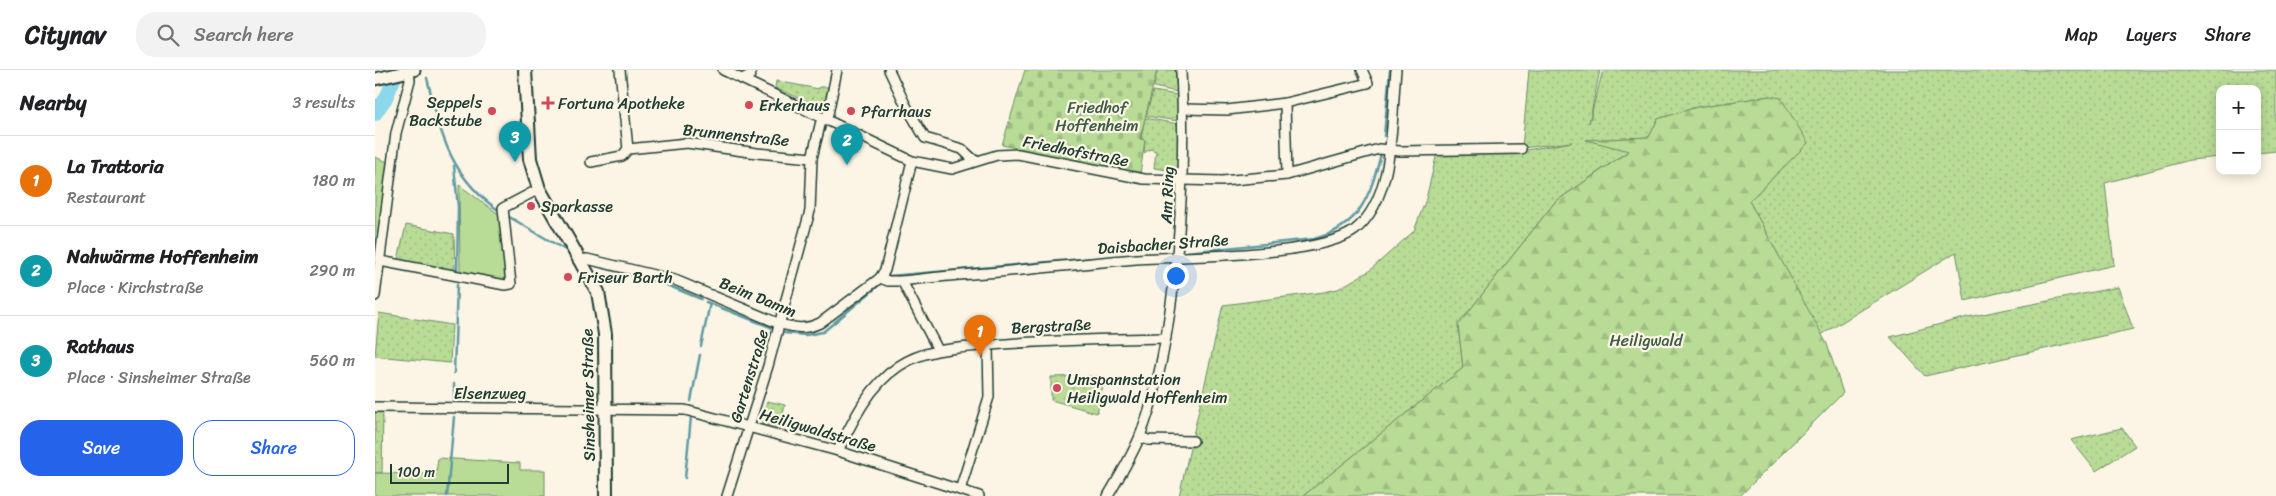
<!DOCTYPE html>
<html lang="en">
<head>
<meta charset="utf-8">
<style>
  body { margin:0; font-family:Sriracha,sans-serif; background:#f2f2f2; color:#202124 }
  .controls { position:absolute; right:15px; top:15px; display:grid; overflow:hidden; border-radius:10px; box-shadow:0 2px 12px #0003 }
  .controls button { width:45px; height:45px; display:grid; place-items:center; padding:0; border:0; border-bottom:1px solid #e0e0e0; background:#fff; color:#202124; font:25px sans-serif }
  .scale { position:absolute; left:15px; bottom:12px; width:119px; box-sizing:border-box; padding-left:5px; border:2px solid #1f3d34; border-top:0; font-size:14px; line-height:18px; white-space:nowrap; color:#1f3d34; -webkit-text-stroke:4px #fcf5e5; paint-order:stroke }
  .you { position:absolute; left:800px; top:205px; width:18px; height:18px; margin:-12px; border:4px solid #fff; border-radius:50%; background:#1a73e8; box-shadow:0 0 0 8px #1a73e833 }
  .badge { display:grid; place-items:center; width:32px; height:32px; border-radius:50%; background:#2563eb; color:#fff; font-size:16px; font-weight:700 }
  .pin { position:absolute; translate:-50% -41px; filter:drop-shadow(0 1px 2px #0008) }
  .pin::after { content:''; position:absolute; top:26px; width:18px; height:15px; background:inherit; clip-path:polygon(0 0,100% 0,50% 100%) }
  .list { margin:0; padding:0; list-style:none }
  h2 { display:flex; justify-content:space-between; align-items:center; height:65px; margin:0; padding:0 20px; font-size:21px }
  h2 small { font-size:16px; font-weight:400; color:#757577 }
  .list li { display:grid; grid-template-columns:32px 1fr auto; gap:15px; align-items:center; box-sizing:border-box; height:90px; padding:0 20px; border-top:1px solid #e0e0e0 }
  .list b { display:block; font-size:19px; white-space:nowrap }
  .list p { margin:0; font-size:16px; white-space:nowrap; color:#757577 }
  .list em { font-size:16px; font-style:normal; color:#757577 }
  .actions { display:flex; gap:10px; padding:15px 20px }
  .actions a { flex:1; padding:11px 0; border:1px solid #2563eb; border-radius:20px; text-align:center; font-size:18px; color:#2563eb }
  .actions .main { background:#2563eb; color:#fff }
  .icon { flex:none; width:28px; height:28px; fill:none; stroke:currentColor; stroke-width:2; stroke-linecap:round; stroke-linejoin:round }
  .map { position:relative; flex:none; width:1901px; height:426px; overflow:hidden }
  header { display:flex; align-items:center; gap:30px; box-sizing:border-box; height:70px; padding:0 25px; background:#fff; border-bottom:1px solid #e0e0e0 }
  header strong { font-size:24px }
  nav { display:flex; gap:28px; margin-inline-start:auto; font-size:18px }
  .search { width:350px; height:45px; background:#f2f2f2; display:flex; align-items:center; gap:12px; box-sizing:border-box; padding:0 18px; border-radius:20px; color:#757577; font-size:19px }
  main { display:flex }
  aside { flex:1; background:#fff }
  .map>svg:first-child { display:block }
  .grass { fill:url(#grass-dots); stroke:#6c8c65 }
  .forest { fill:url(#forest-firs); stroke:#6c8c65 }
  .cemetery { fill:url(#cemetery-stones); stroke:#6c8c65 }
  .garden { fill:#b8db96; stroke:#6c8c65 }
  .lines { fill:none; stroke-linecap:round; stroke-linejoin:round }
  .stream { stroke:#609aa2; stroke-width:2.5 }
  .river { stroke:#8cd8eb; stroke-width:14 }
  .minor-casing { stroke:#1f3d34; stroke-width:12 }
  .secondary-casing { stroke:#1f3d34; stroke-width:15 }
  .primary-casing { stroke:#1f3d34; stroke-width:16 }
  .minor { stroke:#fcf5e5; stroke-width:9 }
  .secondary { stroke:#fcf5e5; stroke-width:11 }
  .primary { stroke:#fcf5e5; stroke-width:12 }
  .poi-dot { fill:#d1495b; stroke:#fcf5e5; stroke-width:2 }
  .labels { text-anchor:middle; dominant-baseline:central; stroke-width:4.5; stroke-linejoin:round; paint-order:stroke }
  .poi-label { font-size:16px; fill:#1f3d34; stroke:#fcf5e5; text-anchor:start }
  .park-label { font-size:16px; fill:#3e5d48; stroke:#fcf5e5 }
  .street-label { font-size:16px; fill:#1f3d34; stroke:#fcf5e5 }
</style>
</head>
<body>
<header>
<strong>Citynav</strong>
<div class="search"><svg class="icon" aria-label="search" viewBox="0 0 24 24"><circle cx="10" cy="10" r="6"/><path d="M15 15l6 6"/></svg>Search here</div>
<nav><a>Map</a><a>Layers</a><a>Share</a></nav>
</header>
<main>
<aside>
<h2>Nearby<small>3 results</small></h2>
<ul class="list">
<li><span class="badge" style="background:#e8710a">1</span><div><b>La Trattoria</b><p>Restaurant</p></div><em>180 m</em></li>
<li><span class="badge" style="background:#0f9aa8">2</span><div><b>Nahwärme Hoffenheim</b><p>Place · Kirchstraße</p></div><em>290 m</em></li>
<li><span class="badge" style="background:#0f9aa8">3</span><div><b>Rathaus</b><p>Place · Sinsheimer Straße</p></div><em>560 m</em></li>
</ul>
<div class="actions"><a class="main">Save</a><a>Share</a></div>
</aside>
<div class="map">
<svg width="1901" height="426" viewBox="0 0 1901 426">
  <defs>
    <pattern id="grass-dots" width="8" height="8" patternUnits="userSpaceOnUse" patternTransform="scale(1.25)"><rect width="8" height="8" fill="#b8db96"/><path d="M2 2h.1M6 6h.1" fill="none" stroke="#9ebd82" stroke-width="1.8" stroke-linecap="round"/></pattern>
    <pattern id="forest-firs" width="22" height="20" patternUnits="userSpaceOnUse" patternTransform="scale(1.25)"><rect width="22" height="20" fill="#b8db96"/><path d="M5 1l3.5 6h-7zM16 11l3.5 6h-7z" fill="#9ebd82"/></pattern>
    <pattern id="cemetery-stones" width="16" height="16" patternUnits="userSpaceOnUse" patternTransform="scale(1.25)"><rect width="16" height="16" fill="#b8db96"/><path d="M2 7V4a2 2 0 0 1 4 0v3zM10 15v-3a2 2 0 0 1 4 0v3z" fill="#9ebd82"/></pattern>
  </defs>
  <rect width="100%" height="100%" fill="#fcf5e5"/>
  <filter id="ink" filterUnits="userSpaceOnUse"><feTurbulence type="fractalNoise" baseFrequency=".02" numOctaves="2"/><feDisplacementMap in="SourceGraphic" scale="10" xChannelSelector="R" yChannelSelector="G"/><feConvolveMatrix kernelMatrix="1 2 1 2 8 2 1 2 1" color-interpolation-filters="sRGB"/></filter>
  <g filter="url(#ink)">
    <g class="grass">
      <path d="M782 0H800L802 22 779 17Z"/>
      <path d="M1154 0H1225L1214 53 1228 0H1901V81L1882 83V19H1845V87L1815 90 1730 113 1739 195 1590 231 1581 182 1446 265 1374 131 1433 73 1395 26 1322 37 1283 49 1274 67 1213 70 1255 80 1180 132 1083 255 1088 298 928 426H804L848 235 949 222 963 219 994 201 1039 161 1051 129 1062 83 1146 81 1197 72 1147 78Z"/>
      <path d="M401 11 444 19V17H454L450 35 445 37 400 18Z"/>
      <path d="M778 21 802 25 803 51 771 46Z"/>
      <path d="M770 48 803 54V98L800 104 792 106 793 100 779 98 781 81 775 79 769 83 770 70 766 69Z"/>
      <path d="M31 155 79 164 80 200 23 190Z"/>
      <path d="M1743 217 1758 259 1550 306 1515 267 1593 247Z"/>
      <path d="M4 243 77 255 75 293 0 286Z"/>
      <path d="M730 306 722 343 676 330V307Z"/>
      <path d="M392 331 410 335 405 358 386 354Z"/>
      <path d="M0 339H8L7 403H0Z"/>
      <path d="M1747 358 1760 376 1721 401 1696 370Z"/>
    </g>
    <path class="forest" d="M1395 26 1406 28 1433 73 1374 131 1452 274 1468 323 1365 426H928L1088 298 1083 255 1180 132 1254 81 1211 70 1274 67 1283 49 1322 37Z"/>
    <path class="cemetery" d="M650 0H782L765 69 770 70 765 104 627 75Z"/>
    <g class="garden">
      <path d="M0 87 15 93 0 196Z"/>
      <path d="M84 115 125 145 132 211 85 201Z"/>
      <path d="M63 388 145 393V400H170V426H0V403L61 404Z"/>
    </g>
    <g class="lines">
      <g class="stream">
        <path d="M52 8C66 65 75 108 126 142"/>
        <path d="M0 31 11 28"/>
        <path d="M1009 66 1015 0"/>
        <path d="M444 75 451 54"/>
        <path d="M79 96 83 137 82 202"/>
        <path d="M131 145 192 181"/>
        <path d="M811 182 939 169C985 157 995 126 1006 84"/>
        <path d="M785 184 798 183"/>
        <path d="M221 196 287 213 326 229"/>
        <path d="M514 206 719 188"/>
        <path d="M331 232 398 258"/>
        <path d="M409 263 431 265 448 262 503 216"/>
        <path d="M326 276 335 233"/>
        <path d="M79 303 82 214"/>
        <path d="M79 314V332"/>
        <path d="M316 331 325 285"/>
        <path d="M310 408 316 347"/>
        <path d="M72 426 79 347"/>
      </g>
      <path class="river" d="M0 44 11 28 23 0"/>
      <g class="minor-casing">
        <g id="minor">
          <path d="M245 0 253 79"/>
          <path d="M348 0 537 91 577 99 622 85 643 84 769 109 847 111 912 105 1004 79 1025 81 1146 79"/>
          <path d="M514 0 530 34 550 68 587 79 600 91"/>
          <path d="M369 8 375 5 377 0"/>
          <path d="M910 33 912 105"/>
          <path d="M808 39 852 40 910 33 993 13 987 0"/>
          <path d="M452 49 462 0"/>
          <path d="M253 79 312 73 382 83 437 88"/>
          <path d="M216 92 247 86 253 79"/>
          <path d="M206 190 212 189 300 210 405 254C421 258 430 260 445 253L505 208 510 200 537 91"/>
          <path d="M5 191 130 215 136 214 128 138 164 119"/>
          <path d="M505 208 513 211H527C574 205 620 203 666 198 705 195 744 189 783 188 826 186 948 185 980 160 1021 127 1016 48 1021 0"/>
          <path d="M527 211 563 280"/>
          <path d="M0 226 21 63 35 10 34 1"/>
          <path d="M0 337 310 340 463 381 604 426"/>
          <path d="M765 367 773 370 818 371"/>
          <path d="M463 381C478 350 494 316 524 296 551 278 585 278 616 275 674 270 732 269 791 268"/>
          <path d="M585 420 614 327 613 275"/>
          <path d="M352 426 393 296 435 141 437 88 447 47"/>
          <path d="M733 426C744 407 757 386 765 366 781 327 789 283 795 241 807 161 810 81 806 0"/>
        </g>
      </g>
      <g class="secondary-casing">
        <path id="secondary" d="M0 9 39 0"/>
      </g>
      <g class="primary-casing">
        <path id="primary" d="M150 0 155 89 164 119 223 222 230 264 231 426"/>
      </g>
      <use href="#minor" class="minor"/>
      <use href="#secondary" class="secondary"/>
      <use href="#primary" class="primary"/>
    </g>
  </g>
  <g class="poi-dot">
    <path d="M170.5 25.5h5v5h5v5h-5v5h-5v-5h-5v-5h5z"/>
    <circle cx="374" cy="35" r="5"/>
    <circle cx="117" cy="41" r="5"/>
    <circle cx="476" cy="41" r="5"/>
    <circle cx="156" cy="136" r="5"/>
    <circle cx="193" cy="207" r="5"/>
    <circle cx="682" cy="318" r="5"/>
  </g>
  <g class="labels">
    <g class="poi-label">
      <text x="107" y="32" text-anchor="end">Seppels<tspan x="107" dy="18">Backstube</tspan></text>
      <text x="183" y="33">Fortuna Apotheke</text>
      <text x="384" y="35">Erkerhaus</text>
      <text x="486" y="41">Pfarrhaus</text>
      <text x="166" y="136">Sparkasse</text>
      <text x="203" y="207">Friseur Barth</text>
      <text x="692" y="309">Umspannstation<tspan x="692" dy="18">Heiligwald Hoffenheim</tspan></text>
    </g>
    <g class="park-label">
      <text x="722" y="37">Friedhof<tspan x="722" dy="18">Hoffenheim</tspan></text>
      <text x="1271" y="270">Heiligwald</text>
    </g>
    <g class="street-label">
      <text transform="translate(361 65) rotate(6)">Brunnenstraße</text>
      <text transform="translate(701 81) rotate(11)">Friedhofstraße</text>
      <text transform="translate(792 125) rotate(-88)">Am Ring</text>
      <text transform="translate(788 174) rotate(-4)">Daisbacher Straße</text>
      <text transform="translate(383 227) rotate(22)">Beim Damm</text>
      <text transform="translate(676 256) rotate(-3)">Bergstraße</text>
      <text transform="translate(374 306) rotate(-73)">Gartenstraße</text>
      <text x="115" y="323">Elsenzweg</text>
      <text transform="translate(213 325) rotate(-91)">Sinsheimer Straße</text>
      <text transform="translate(443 360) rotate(16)">Heiligwaldstraße</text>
    </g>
  </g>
</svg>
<div class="controls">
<button>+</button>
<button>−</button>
</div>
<div class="scale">100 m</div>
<div class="you"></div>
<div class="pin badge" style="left:605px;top:286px;background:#e8710a">1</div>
<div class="pin badge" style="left:472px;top:95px;background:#0f9aa8">2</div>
<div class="pin badge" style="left:140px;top:92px;background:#0f9aa8">3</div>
</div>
</main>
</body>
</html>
